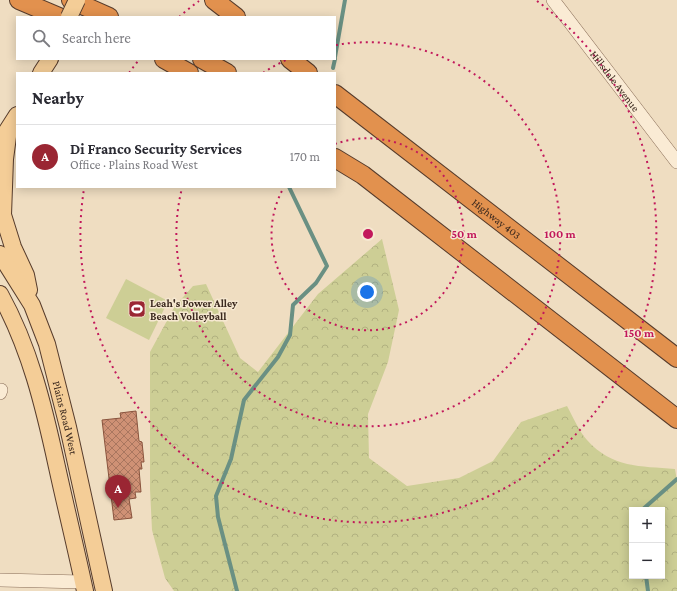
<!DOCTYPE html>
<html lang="en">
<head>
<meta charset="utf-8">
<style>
  body { margin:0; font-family:"Crimson Pro",serif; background:#f7f7f7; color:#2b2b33 }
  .controls { position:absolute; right:12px; bottom:12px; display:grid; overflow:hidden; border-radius:0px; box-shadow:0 2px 10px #0003 }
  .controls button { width:36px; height:36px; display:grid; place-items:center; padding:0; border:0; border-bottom:1px solid #e1e1e2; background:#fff; color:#2b2b33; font:20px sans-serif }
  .you { position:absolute; left:367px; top:292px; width:14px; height:14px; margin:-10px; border:3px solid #fff; border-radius:50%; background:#1a73e8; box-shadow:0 0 0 6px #1a73e833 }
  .badge { display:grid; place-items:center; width:26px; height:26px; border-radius:50%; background:#9a2633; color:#fff; font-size:13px; font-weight:700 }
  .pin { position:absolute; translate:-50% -33px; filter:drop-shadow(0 1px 2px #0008) }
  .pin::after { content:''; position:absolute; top:21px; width:14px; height:12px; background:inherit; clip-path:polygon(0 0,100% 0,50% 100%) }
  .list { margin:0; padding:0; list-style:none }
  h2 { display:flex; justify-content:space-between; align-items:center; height:52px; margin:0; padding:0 16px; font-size:17px }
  h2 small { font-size:13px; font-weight:400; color:#7c7c81 }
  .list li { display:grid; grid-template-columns:26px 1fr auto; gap:12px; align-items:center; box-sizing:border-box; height:64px; padding:0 16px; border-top:1px solid #e1e1e2 }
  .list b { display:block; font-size:15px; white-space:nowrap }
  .list p { margin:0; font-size:13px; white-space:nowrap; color:#7c7c81 }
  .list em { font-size:13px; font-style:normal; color:#7c7c81 }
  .icon { flex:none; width:22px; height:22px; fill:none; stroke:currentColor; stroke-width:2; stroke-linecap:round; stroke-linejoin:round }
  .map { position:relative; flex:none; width:677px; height:591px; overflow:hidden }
  .search { position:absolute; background:#fff; box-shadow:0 2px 10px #0003; left:16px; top:16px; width:320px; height:44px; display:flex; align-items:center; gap:10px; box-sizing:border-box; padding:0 14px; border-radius:0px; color:#7c7c81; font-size:15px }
  .panel { position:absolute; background:#fff; box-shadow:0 2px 10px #0003; left:16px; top:72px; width:320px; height:116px; border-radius:0px }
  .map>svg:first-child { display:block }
  .grass { fill:#cdce95 }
  .forest { fill:url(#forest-crowns); fill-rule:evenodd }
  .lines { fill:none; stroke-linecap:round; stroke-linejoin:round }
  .stream { stroke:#6a9083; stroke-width:4 }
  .building { fill:url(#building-cross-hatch); stroke:#89533d }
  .minor-casing { stroke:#896d58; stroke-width:14 }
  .major-casing { stroke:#573c2c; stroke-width:18 }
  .highway-casing { stroke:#573c2c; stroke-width:20 }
  .minor { stroke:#faebd4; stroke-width:13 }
  .major { stroke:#f4cd97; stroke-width:16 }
  .highway { stroke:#e2914e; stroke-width:18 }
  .major-bridge-casing { stroke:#573c2c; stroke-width:18; stroke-linecap:butt }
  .major-bridge { stroke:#f4cd97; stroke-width:16 }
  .ring { fill:none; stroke:#c2185b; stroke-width:2; stroke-dasharray:2 4 }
  .labels { text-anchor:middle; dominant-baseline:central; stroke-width:3; stroke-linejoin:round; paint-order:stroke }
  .street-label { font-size:11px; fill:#39271d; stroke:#f6e8d1 }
  .poi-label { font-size:11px; font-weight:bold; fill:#39271d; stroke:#f6e8d1; text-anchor:start }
  .centre { fill:#c2185b; stroke:#f6e8d1; stroke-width:2 }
  .ring-label { font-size:12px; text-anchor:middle; font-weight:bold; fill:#c2185b; stroke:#f6e8d1; stroke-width:3; stroke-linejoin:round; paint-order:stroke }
</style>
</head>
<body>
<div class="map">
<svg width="677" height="591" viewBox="0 0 677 591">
  <defs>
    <pattern id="forest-crowns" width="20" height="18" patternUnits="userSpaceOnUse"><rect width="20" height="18" fill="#cdce95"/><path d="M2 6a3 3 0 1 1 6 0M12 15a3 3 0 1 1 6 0" fill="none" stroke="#b1b180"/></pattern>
    <pattern id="building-cross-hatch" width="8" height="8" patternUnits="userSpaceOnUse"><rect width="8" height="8" fill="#cf9175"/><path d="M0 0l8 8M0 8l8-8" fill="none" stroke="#a9765f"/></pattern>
  </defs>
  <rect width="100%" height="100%" fill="#efddc1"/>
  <path class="grass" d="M126 279 168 301 149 340 106 318Z"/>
  <path class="forest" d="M382 239 399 310 388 362 368 414 369 458 407 486 459 478 493 461 521 422 567 406C573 417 579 431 587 440 612 468 640 466 675 469L677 481V591H174L165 578 152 530 150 489V352L175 306 193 286 206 284 240 358 258 372 318 294ZM632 510H662V576H632Z"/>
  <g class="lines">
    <g class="stream">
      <path d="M335 57 345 0"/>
      <path d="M333 68 335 59"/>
      <path d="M642 510 677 479"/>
      <path d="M646 576 648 591"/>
      <path d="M237 591 218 517 216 496 231 459 244 400 278 357 290 335 293 305 316 283 327 266 289 187"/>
    </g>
  </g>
  <path class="building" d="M136 411 139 441 142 442 144 462H141L142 469H139L141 492H135L136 498 129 499 132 518 114 520 102 420 121 418 120 413Z"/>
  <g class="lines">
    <g class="minor-casing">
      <g id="minor">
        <path id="s1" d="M553 0 677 162"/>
        <path d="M0 393 1 390"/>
        <path d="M0 580 83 582"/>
      </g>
    </g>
    <g class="major-casing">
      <g id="major">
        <path d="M41 73 50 59"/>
        <path d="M9 129 5 159 3 215 13 247 26 275 29 290"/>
        <path d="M3 137 17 115"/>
        <path id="s2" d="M0 254 32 305 47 344 68 427 104 591"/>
        <path d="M0 294C30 348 44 407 57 467 66 508 76 549 85 591"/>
      </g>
    </g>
    <g class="highway-casing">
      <g id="highway">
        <path d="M19 0 59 17"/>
        <path d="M71 0 109 17"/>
        <path d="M214 0 236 17"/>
        <path d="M164 59 189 73"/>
        <path d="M202 59 227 73"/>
        <path d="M290 59 308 73"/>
        <path id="s3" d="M335 94 677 358"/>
        <path d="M335 158 363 175 677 419"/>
      </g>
    </g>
    <use href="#minor" class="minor"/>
    <use href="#major" class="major"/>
    <use href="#highway" class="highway"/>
    <g class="major-bridge-casing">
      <path id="major-bridge" d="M69 17 77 0"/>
    </g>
    <use href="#major-bridge" class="major-bridge"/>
  </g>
  <g class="ring">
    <path d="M335 144A96 96 0 1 1 284 187"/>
    <path d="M263 73A192 192 0 0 1 288 59M336 45A192 192 0 1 1 182 188"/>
    <path d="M129 73A288 288 0 0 1 138 61M179 17A288 288 0 0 1 199 1M537 1A288 288 0 1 1 84 189"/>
  </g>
  <defs>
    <g id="stadium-square" transform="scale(0.9)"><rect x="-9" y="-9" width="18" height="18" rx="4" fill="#9a2633" stroke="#f6e8d1"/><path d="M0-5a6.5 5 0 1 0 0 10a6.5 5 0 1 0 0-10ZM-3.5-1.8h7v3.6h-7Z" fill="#fff"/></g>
  </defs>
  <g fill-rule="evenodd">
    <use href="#stadium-square" x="137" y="309"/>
  </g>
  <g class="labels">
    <g class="street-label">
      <text stroke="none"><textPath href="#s1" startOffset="102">Hillsdale Avenue</textPath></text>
      <text stroke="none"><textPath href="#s3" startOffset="204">Highway 403</textPath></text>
      <text stroke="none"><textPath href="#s2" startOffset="178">Plains Road West</textPath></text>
    </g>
    <g class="poi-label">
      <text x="150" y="303">Leah's Power Alley<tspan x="150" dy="13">Beach Volleyball</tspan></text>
    </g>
  </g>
  <circle cx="368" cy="234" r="6" class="centre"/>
  <g class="ring-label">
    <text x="464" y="238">50 m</text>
    <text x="560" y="238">100 m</text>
    <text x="639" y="337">150 m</text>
  </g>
</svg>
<div class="controls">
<button>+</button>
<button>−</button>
</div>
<div class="you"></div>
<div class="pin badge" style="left:118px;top:508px">A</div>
<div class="search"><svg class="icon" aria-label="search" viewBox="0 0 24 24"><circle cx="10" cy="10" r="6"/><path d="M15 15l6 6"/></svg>Search here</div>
<section class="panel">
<h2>Nearby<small></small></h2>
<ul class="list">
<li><span class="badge">A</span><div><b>Di Franco Security Services</b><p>Office · Plains Road West</p></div><em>170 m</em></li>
</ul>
</section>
</div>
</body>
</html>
